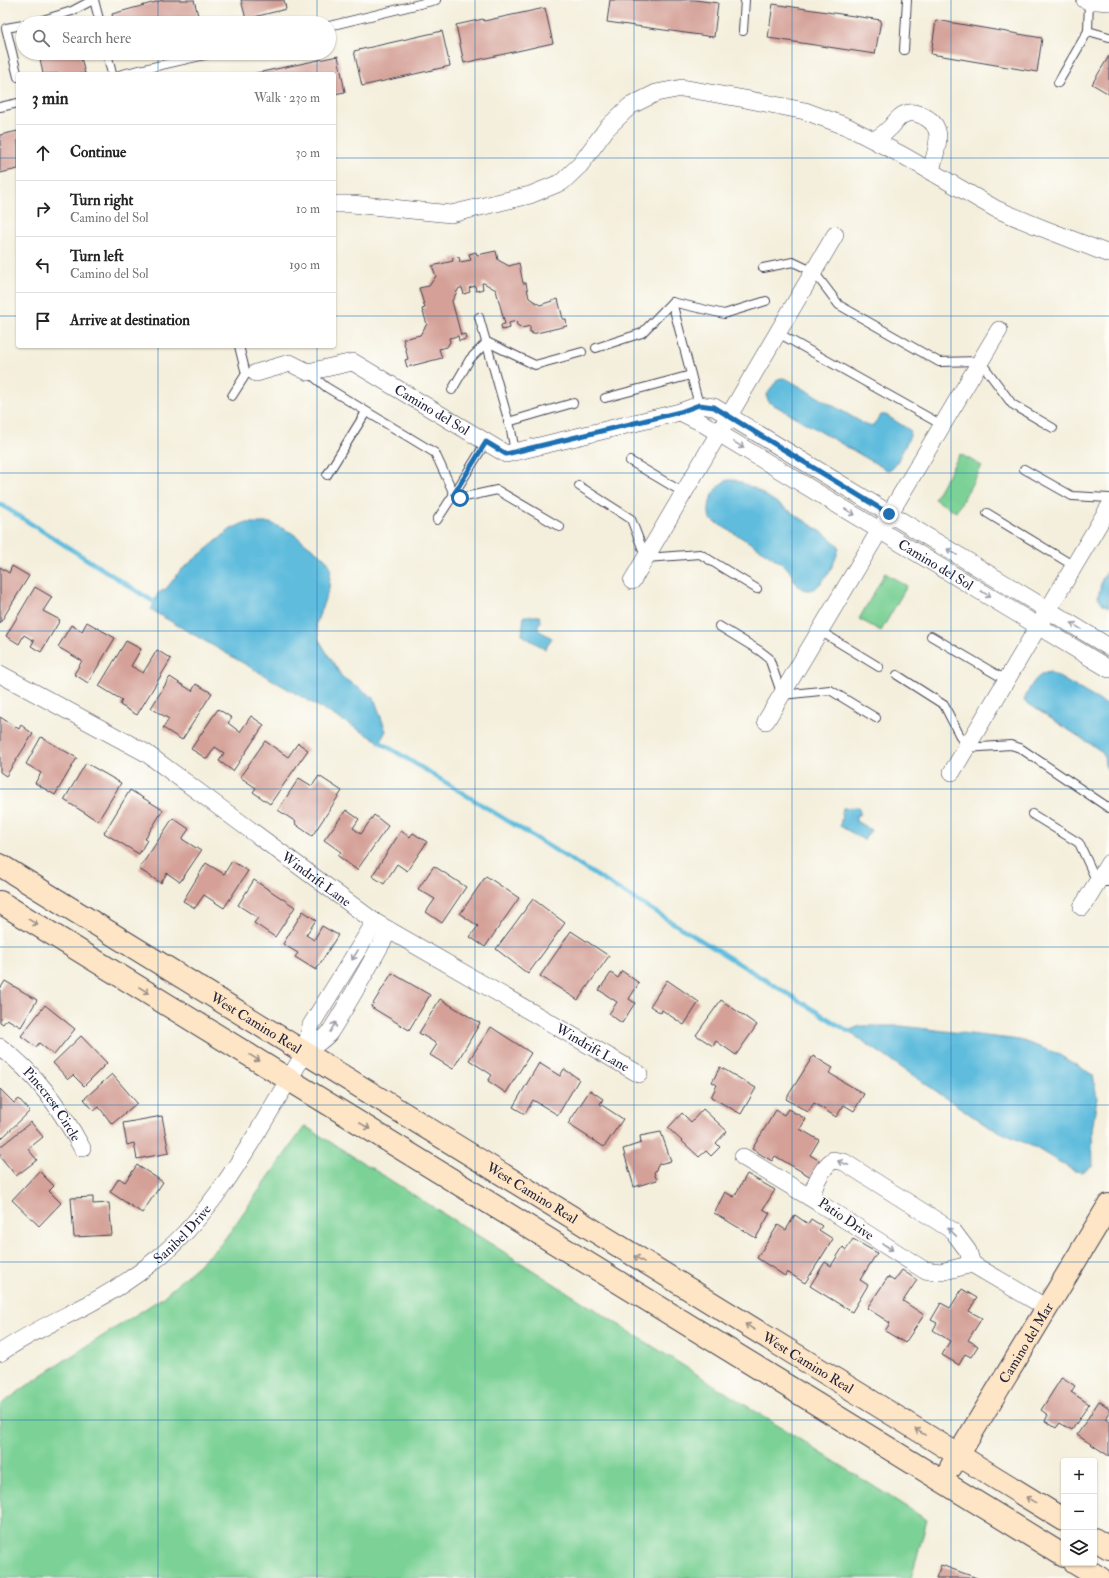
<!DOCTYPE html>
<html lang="en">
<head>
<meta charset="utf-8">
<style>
  body { margin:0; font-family:"IM FELL Double Pica",serif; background:#f2f2f2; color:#222 }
  .controls { position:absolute; right:12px; bottom:12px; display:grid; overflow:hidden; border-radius:4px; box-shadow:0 1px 3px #0004 }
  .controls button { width:36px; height:36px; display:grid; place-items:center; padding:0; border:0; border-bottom:1px solid #e0e0e0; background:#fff; color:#222; font:20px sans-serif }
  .stop { position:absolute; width:12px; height:12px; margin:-9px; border:3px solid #1f6fb2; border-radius:50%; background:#fff }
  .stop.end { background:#1f6fb2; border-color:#fff; box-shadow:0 1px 4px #0008 }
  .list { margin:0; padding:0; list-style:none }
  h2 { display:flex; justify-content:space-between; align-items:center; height:52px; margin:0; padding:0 16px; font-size:17px }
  h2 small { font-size:13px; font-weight:400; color:#767676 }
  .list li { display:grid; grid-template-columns:26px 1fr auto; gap:12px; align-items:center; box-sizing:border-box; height:56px; padding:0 16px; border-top:1px solid #e0e0e0 }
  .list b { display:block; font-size:15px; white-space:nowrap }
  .list p { margin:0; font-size:13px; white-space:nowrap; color:#767676 }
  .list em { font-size:13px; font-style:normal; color:#767676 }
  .icon { flex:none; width:22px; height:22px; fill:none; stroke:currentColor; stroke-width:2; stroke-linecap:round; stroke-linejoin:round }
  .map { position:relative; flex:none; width:1109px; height:1578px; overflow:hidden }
  .search { position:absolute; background:#fff; box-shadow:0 1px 3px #0004; left:16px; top:16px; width:320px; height:44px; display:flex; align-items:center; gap:10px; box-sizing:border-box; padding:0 14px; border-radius:22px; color:#767676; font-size:15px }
  .panel { position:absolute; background:#fff; box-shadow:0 1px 3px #0004; left:16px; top:72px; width:320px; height:276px; border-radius:4px }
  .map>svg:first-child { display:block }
  .green { fill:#7bd196; stroke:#4e7a68 }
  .water { fill:#5fbcdd; stroke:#406f8c }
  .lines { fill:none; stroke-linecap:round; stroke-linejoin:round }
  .stream { stroke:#5fbcdd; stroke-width:4.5 }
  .building { fill:#d4a097 }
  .lane-casing { stroke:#424153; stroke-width:10 }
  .street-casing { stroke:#424153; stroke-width:18 }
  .secondary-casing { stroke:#424153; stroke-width:24 }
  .lane { stroke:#fff; stroke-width:8 }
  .street { stroke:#fff; stroke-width:17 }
  .secondary { stroke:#fde5c5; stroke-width:22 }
  .oneway { stroke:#9c9ca7 }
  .oneway2 { stroke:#9a8d87 }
  .route { stroke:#1f6fb2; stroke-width:5 }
  .grid { fill:none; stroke:#1f6fb2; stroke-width:1; stroke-opacity:0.55 }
  .labels { text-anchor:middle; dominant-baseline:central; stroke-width:3.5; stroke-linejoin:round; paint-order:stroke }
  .street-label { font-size:14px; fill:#22223b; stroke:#fdfcf7 }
</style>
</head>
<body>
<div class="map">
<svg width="1109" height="1578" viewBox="0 0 1109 1578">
  <rect width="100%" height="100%" fill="#fdfcf7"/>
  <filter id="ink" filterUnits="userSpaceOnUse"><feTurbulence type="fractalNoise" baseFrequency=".025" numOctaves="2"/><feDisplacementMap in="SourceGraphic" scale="8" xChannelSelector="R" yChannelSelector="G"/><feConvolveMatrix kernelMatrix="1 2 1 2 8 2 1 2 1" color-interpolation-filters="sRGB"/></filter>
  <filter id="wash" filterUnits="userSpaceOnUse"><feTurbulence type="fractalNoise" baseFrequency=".012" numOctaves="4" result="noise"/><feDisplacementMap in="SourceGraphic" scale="16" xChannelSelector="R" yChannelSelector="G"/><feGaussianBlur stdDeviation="0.9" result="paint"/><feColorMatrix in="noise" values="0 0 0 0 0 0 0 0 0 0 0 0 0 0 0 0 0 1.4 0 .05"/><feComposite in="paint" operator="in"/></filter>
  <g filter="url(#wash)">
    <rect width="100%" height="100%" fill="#f4efdc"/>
    <g class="green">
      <path d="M960 454 982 466 956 512 934 499Z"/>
      <path d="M885 573 907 586 881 631 859 619Z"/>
      <path d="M305 1126 927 1520 911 1578H0V1405L42 1375 162 1298 221 1244Z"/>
    </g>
    <g class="water">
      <path d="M782 378 787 379 868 426 873 425 881 415H886L911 431 910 436 895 466 892 469 887 470 769 402 766 396 778 379Z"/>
      <path d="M728 480H735L754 488 825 534 839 546C838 558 822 592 807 590 794 589 794 573 785 566 762 549 735 534 710 519 706 504 714 485 728 480Z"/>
      <path d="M244 523H271L292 533 325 558 331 567 330 575 329 588 316 624 319 640 342 677 374 698 386 731 380 742 151 610 158 593 166 589 180 571 231 529Z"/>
      <path d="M1109 569V607L1103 604 1098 597 1102 579Z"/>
      <path d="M524 616H540L541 622 538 624V630L552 638 545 649 522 635Z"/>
      <path d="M1050 672 1109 706V773L1105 765 1104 756 1101 751 1024 701C1029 688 1035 674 1050 672Z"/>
      <path d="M859 807 860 814 856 816V821L871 830 864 840 840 826 843 808Z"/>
      <path d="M860 1026H902L1020 1040 1056 1053 1093 1075 1097 1098 1092 1131 1093 1166 1082 1172 1074 1171 1036 1148 987 1126 848 1031Z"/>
    </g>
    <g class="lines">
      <g class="stream">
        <path d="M0 504 154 602"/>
        <path d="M380 742 848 1031"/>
      </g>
    </g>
    <g id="blocks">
      <g class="building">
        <path d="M163 0H194L200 23H114L112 14Z"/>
        <path d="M241 0H284L286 9 246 19Z"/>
        <path d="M610 0H695L718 3 714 37 607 22Z"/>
        <path d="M773 4 881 20 875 54 768 38Z"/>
        <path d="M545 8 553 43 464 63 456 25 483 19 484 21Z"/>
        <path d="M936 20 1042 38 1037 72 931 54Z"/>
        <path d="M442 31 450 66 362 86 354 51Z"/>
        <path d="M39 53H80L85 74H43Z"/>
        <path d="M338 56 345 92 334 94V74H252Z"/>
        <path d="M1109 56V94L1092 84Z"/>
        <path d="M18 131V169L0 173V135Z"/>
        <path d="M496 251 498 260 509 266 519 263 523 283H526L529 298 540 305 558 299 563 319H566L567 326 532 334V332H530V326L522 328 517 325 516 321 509 323 510 328 502 330 501 325 505 324 496 290 484 283H482L483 289 476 291 475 286 469 288 470 292 464 294 462 288H459L452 301 461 335 465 334 466 339 459 341 458 336 449 338 450 342 447 347 439 349 442 358 407 367 405 360 408 359 403 339 420 335 427 324 422 309 425 308 419 288 429 286 436 276 432 266 453 261 452 258 459 257 460 262 471 260 469 254 476 252 477 255Z"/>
        <path d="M12 566 29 576 0 623V567L9 573Z"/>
        <path d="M35 587 52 597 43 611 60 620 41 652 31 646 34 641 24 635 19 644 6 636Z"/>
        <path d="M87 622 115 638 88 683 74 674 82 661 58 647 71 625 82 631Z"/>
        <path d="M126 641 141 649 131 666 143 673 157 650 171 659 137 715 120 705 122 700 99 686Z"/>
        <path d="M170 677 192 691 196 684 212 693 182 740 163 728 169 719 151 708Z"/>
        <path d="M218 709 232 718 228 723 240 732 251 716 264 725 233 771 219 761 224 753 215 747 207 759 191 749Z"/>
        <path d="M0 717 19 729 21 725 33 734 6 776 0 772Z"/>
        <path d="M41 737 77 758 55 795 35 783 41 773 26 764Z"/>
        <path d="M265 741 288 757 298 743 308 750 270 804 253 792 256 788 240 777Z"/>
        <path d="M86 763 121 783 98 821 64 800Z"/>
        <path d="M319 776 342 791 312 836 295 824 296 822 278 810 299 778 312 786Z"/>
        <path d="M130 790 163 810 145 839 147 840 139 854 104 833Z"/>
        <path d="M346 810 359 819 353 828 361 834 374 815 388 826 357 870 338 856 341 852 324 840Z"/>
        <path d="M173 818 189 829 182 839 201 851 180 882 167 873 161 883 139 869Z"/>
        <path d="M401 831 410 837 413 833 427 842 407 871 397 864 384 884 372 876Z"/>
        <path d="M232 861 248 871 224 908 204 895 195 908 183 901 206 863 224 874Z"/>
        <path d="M434 866 466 887 442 923 426 912 435 899 418 889Z"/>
        <path d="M486 876 519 898 485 947 470 937 478 926 460 914Z"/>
        <path d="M254 880 295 907 275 937 254 923 258 918 238 905Z"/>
        <path d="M533 899 565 923 528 974 496 949Z"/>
        <path d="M303 911 316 920 306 935 314 940 322 926 338 935 316 970 295 957 298 953 283 944Z"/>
        <path d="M571 931 609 956 578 1000 540 976Z"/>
        <path d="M622 971 639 983 629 999 635 1003 622 1023 609 1014 617 1002 599 990 611 973 618 978Z"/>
        <path d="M392 973 430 995 409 1030 371 1007Z"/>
        <path d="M667 980 699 1002 684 1025 662 1010 661 1013 650 1006Z"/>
        <path d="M5 981 37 1000 21 1027 7 1019 3 1024 0 1022V989Z"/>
        <path d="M440 999 480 1023 453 1069 430 1055 437 1044 419 1033Z"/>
        <path d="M721 1000 757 1025 736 1055 716 1041 713 1046 696 1035Z"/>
        <path d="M45 1005 75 1029 54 1055 39 1043 36 1047 21 1036Z"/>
        <path d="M491 1027 531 1053 506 1093 488 1081 492 1075 469 1060Z"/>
        <path d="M81 1036 107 1063 84 1086 73 1075 68 1079 53 1063Z"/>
        <path d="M813 1056 833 1068 829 1073 864 1094 854 1111 844 1105 836 1117 814 1103 808 1112 786 1099Z"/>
        <path d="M539 1063 560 1076 564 1069 579 1079 558 1115 533 1100 525 1114 513 1107Z"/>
        <path d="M720 1067 756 1088 741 1114 711 1097 717 1085 712 1082Z"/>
        <path d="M112 1074 137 1103 112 1124 99 1107 94 1111 84 1099Z"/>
        <path d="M0 1089 14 1103 19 1099 30 1111 2 1138 0 1136Z"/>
        <path d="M590 1090 603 1099 600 1104 623 1119 604 1147 568 1124Z"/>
        <path d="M703 1109 727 1131 716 1143 720 1147 711 1156 706 1151 699 1157 668 1128 682 1113 691 1122Z"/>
        <path d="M788 1109 806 1119 800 1129 819 1140 810 1155 820 1161 811 1177 775 1156 772 1161 752 1149 776 1110 784 1115Z"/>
        <path d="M162 1116 169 1153 137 1159 134 1143 127 1145 123 1123Z"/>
        <path d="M31 1122 43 1137 28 1149 37 1160 16 1176 0 1156V1147Z"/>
        <path d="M661 1132 671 1161 659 1164 654 1173 657 1180 634 1187 623 1149 641 1143 640 1136Z"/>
        <path d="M137 1165 163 1182 142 1213 110 1192 119 1178 125 1182Z"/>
        <path d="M39 1171 54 1186 49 1191 61 1203 39 1226 12 1200Z"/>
        <path d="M747 1174 775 1190 763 1209 770 1213 756 1238 714 1213 725 1192 734 1197Z"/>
        <path d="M93 1197V1204L109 1203 112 1235 74 1237 71 1198Z"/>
        <path d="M795 1215 808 1224 811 1219 822 1226 819 1230 833 1239 805 1283 787 1272 785 1276 757 1258 778 1225 786 1230Z"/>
        <path d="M853 1239 877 1253 860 1280 868 1285 852 1312 810 1286 825 1262 831 1266 843 1247 846 1250Z"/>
        <path d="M902 1270 917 1280 903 1301 924 1315 905 1343 885 1331 890 1323 867 1308 888 1277 894 1281Z"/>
        <path d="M962 1289 977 1298 969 1311 982 1318 968 1340 978 1346 971 1357 965 1354 959 1365 942 1355 950 1341 933 1330 937 1323 931 1320 941 1303 950 1308Z"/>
        <path d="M1062 1377 1075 1386 1071 1392 1089 1404 1072 1430 1060 1423 1056 1428 1045 1421 1048 1415 1041 1410Z"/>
        <path d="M1099 1401 1109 1408V1414L1105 1419 1109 1422V1456L1077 1435Z"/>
        <path d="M941 1565 977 1578H936Z"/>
      </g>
    </g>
  </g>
  <g filter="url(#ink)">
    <use href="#blocks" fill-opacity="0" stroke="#424153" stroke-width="1"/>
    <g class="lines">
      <g class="lane-casing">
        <g id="lane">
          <path d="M94 0 100 23"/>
          <path d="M1089 0 1088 31 1109 37"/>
          <path d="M33 23 72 11 93 0"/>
          <path d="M329 26 436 0"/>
          <path d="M743 31 745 0"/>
          <path d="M904 50 907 0"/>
          <path d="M107 53 112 74"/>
          <path d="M122 74 214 53"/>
          <path d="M18 77 6 28 23 25"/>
          <path d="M1058 83 1088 31"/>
          <path d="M0 107 18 103"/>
          <path d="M763 268 793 262 814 272 839 305 939 362 980 361 1012 404 1053 428"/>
          <path d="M672 302 699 405"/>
          <path d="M479 317 511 430 515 452"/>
          <path d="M778 333 942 425"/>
          <path d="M239 346 246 374 256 373"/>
          <path d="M596 348 642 333 672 302 724 314 766 301"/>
          <path d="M309 373 326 387 435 453 454 494 437 520"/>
          <path d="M452 390 470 359 487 342 535 365 582 352"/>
          <path d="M232 396 246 374"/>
          <path d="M605 398 691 375"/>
          <path d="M508 422 573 403"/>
          <path d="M486 442 454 494 460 498 497 490 560 527"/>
          <path d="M630 461 684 493"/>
          <path d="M1024 469 1072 496 1109 498"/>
          <path d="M327 475 366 412"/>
          <path d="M579 486 631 519 646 558 700 554 757 589"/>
          <path d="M987 513 1074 566"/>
          <path d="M719 626 760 651 769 658 782 695 830 690 876 718"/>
          <path d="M820 631 879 667"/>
          <path d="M931 636 1006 680"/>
          <path d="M897 675 944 705 966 748 1011 745 1020 748 1109 808"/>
          <path d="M1032 814 1079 843 1097 882H1109"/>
        </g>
      </g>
      <g class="street-casing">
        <g id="street">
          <path d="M1085 0 1109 2"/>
          <path d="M875 140C881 136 886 132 891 127 895 122 899 116 905 114 912 111 918 113 925 117 948 129 934 153 931 172"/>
          <path d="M334 204H352L451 214 530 195 562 182 580 165 607 128 630 106 656 93 682 88 745 99 805 111 848 127 904 156 996 209 1042 228 1109 254"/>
          <path id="s1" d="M256 373 290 363 308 372 353 362 506 454 680 412 699 405 714 407 1109 647"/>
          <path id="s2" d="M680 412 702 423 1109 669"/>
          <path d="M632 581 835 235"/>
          <path id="s3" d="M0 674 146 753 375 922 639 1074"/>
          <path d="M766 721 999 330"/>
          <path d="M952 772 1109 507"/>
          <path d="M1082 907 1109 863"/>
          <path id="s4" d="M0 1047C37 1074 60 1108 82 1148"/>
          <path d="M305 1054 311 1025 375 922"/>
          <path d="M743 1157 819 1203"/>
          <path d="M972 1264 941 1272 924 1270 819 1203 812 1195C816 1180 822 1168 833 1160L844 1162 953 1231 968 1251 972 1264 1047 1308"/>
          <path id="s5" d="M0 1353C27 1334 58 1320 87 1305 110 1293 132 1279 153 1262 218 1212 260 1125 303 1056 310 1046 323 1042 330 1032 351 999 370 964 389 930"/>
        </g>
      </g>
      <g class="secondary-casing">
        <g id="secondary">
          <path id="s6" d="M0 865 1064 1520"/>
          <path d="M0 902 1064 1556"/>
          <path id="s7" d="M951 1467 1109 1205"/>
          <path d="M1094 1539 1109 1548"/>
          <path d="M1075 1563 1100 1578"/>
        </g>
      </g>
      <use href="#lane" class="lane"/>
      <use href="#street" class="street"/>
      <use href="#secondary" class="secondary"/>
    </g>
    <defs><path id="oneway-shaft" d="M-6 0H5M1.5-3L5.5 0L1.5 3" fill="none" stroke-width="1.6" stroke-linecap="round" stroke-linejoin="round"/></defs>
    <g class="oneway">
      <use href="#oneway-shaft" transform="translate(739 445) rotate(31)"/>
      <use href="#oneway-shaft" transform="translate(850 512) rotate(31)"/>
      <use href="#oneway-shaft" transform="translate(952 552) rotate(-149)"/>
      <use href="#oneway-shaft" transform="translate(986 594) rotate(31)"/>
      <use href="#oneway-shaft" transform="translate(1076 626) rotate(-149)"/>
      <use href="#oneway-shaft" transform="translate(355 955) rotate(122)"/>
      <use href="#oneway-shaft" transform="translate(333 1027) rotate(-60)"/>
      <use href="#oneway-shaft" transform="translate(843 1163) rotate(-159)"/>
      <use href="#oneway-shaft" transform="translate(952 1232) rotate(-137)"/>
      <use href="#oneway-shaft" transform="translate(888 1247) rotate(33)"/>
    </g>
    <g class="oneway2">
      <use href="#oneway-shaft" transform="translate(33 922) rotate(32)"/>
      <use href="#oneway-shaft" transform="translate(144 990) rotate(32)"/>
      <use href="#oneway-shaft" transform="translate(255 1058) rotate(32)"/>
      <use href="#oneway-shaft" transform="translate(365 1126) rotate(32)"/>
      <use href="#oneway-shaft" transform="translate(639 1259) rotate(-148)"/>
      <use href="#oneway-shaft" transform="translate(750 1327) rotate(-148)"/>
      <use href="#oneway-shaft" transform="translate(920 1432) rotate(-148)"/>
      <use href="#oneway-shaft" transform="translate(1031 1500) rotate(-149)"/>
    </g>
  </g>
  <g class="lines" filter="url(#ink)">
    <path class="route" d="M460 498 454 494 486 442 506 454 680 412 699 405 714 407 889 514"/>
  </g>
  <path class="grid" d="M158 0V23M317 0V23M475 0V1578M634 0V1578M792 0V1578M951 0V1578M158 53V74M317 53V74M0 158H18M334 158H1109M0 316H18M334 316H1109M158 346V1578M317 346V1578M0 473H1109M0 631H1109M0 789H1109M0 947H1109M0 1105H1109M0 1262H1109M0 1420H1109"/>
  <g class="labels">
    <g class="street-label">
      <text stroke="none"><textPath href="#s1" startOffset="194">Camino del Sol</textPath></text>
      <text stroke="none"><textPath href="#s2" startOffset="298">Camino del Sol</textPath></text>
      <text stroke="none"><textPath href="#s3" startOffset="378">Windrift Lane</textPath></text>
      <text stroke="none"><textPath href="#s6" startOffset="301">West Camino Real</textPath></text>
      <text stroke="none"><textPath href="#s3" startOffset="702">Windrift Lane</textPath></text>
      <text stroke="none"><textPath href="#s4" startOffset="78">Pinecrest Circle</textPath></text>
      <text stroke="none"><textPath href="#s6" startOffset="625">West Camino Real</textPath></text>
      <text transform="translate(846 1219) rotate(34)">Patio Drive</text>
      <text stroke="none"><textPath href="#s5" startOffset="219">Sanibel Drive</textPath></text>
      <text stroke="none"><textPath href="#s7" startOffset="145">Camino del Mar</textPath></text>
      <text stroke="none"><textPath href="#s6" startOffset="949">West Camino Real</textPath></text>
    </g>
  </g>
</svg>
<div class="controls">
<button>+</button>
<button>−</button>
<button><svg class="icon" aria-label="layers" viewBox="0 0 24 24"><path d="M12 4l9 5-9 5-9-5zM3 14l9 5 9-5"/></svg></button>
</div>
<div class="stop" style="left:460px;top:498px"></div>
<div class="stop end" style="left:889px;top:514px"></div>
<div class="search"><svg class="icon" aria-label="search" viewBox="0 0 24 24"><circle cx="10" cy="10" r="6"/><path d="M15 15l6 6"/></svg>Search here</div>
<section class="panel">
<h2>3 min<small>Walk · 230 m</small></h2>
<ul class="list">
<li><svg class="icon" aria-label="ahead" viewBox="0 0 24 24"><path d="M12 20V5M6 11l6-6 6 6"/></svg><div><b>Continue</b></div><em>30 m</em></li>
<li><svg class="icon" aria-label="right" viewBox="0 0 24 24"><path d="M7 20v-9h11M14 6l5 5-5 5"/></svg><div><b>Turn right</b><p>Camino del Sol</p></div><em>10 m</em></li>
<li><svg class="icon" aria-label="left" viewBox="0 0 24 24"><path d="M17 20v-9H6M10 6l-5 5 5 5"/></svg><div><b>Turn left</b><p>Camino del Sol</p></div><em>190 m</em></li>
<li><svg class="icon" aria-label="arrive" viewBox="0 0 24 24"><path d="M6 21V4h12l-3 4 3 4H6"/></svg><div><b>Arrive at destination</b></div></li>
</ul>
</section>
</div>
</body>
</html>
